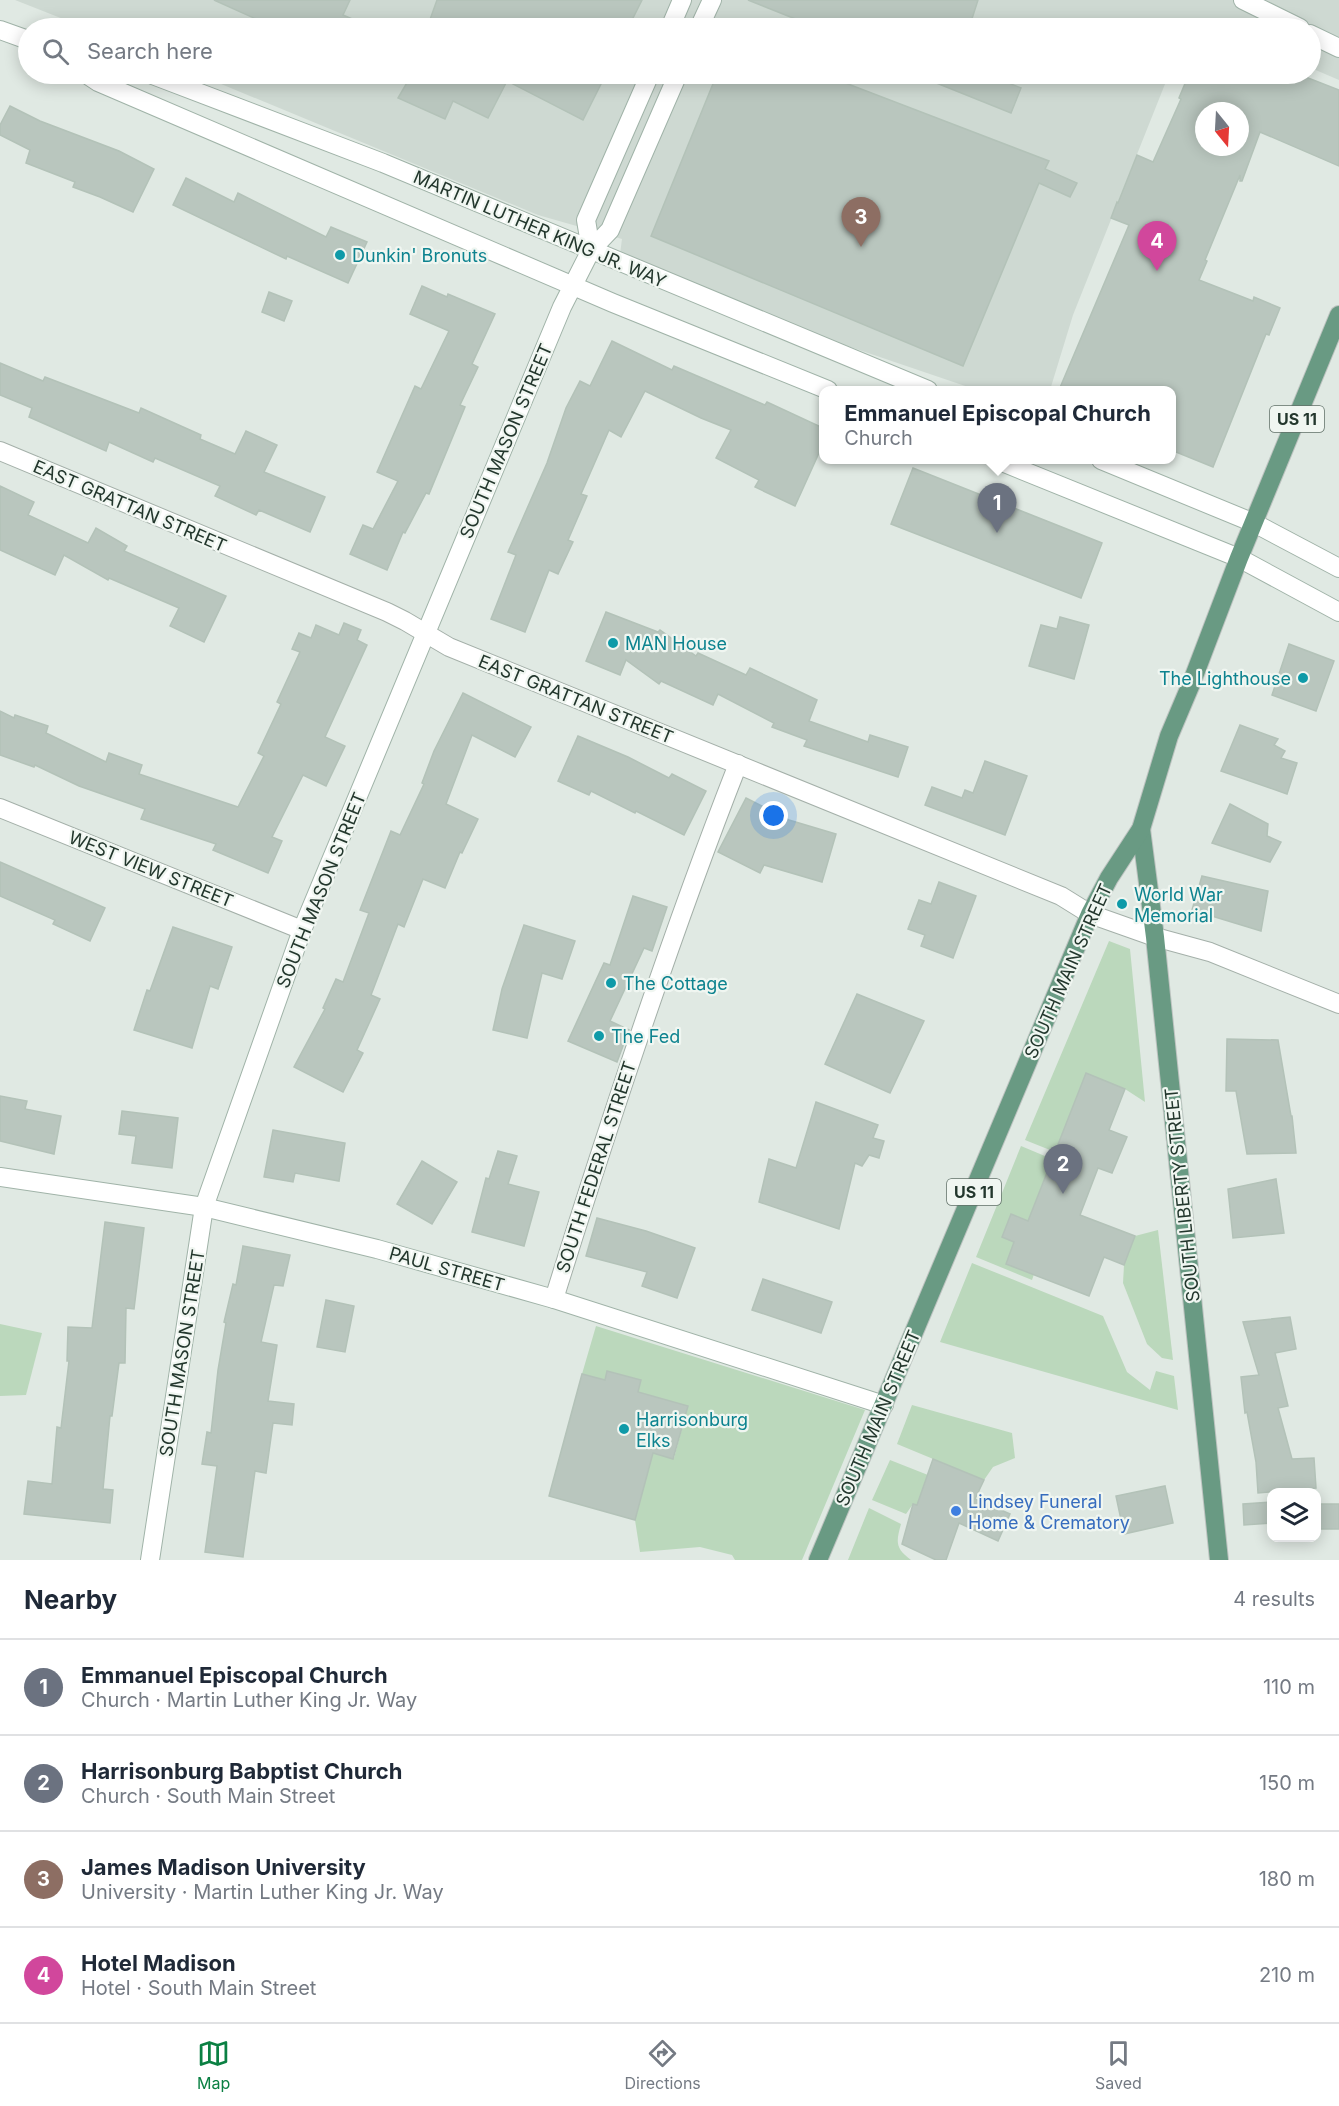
<!DOCTYPE html>
<html lang="en">
<head>
<meta charset="utf-8">
<style>
  body { margin:0; font-family:Inter,sans-serif; background:#f2f2f3; color:#1f2937 }
  .controls { position:absolute; right:18px; bottom:18px; display:grid; overflow:hidden; border-radius:12px; box-shadow:0 3px 15px #0003 }
  .controls button { width:54px; height:54px; display:grid; place-items:center; padding:0; border:0; border-bottom:2px solid #e0e1e3; background:#fff; color:#1f2937; font:30px sans-serif }
  .compass { position:absolute; left:1195px; top:102px; width:54px; height:54px; border-radius:50%; background:#fff; box-shadow:0 3px 15px #0003; rotate:162deg }
  .you { position:absolute; left:774px; top:816px; width:21px; height:21px; margin:-15px; border:4px solid #fff; border-radius:50%; background:#1a73e8; box-shadow:0 0 0 9px #1a73e833 }
  .badge { display:grid; place-items:center; width:39px; height:39px; border-radius:50%; background:#0b8043; color:#fff; font-size:20px; font-weight:700 }
  .pin { position:absolute; translate:-50% -50px; filter:drop-shadow(0 2px 3px #0008) }
  .pin::after { content:''; position:absolute; top:32px; width:21px; height:18px; background:inherit; clip-path:polygon(0 0,100% 0,50% 100%) }
  .popup { position:absolute; left:819px; top:386px; width:357px; height:78px; box-sizing:border-box; display:grid; place-content:center; border-radius:12px; background:#fff; filter:drop-shadow(0 2px 4px #0005); font-size:20px; white-space:nowrap; color:#747a83 }
  .popup b { font-size:22px; color:#1f2937 }
  .popup::after { content:''; position:absolute; left:50%; top:100%; margin-left:-12px; border:12px solid transparent; border-top-color:#fff }
  .list { margin:0; padding:0; list-style:none }
  h2 { display:flex; justify-content:space-between; align-items:center; height:78px; margin:0; padding:0 24px; font-size:26px }
  h2 small { font-size:20px; font-weight:400; color:#747a83 }
  .list li { display:grid; grid-template-columns:39px 1fr auto; gap:18px; align-items:center; box-sizing:border-box; height:96px; padding:0 24px; border-top:2px solid #e0e1e3 }
  .list b { display:block; font-size:22px; white-space:nowrap }
  .list p { margin:0; font-size:20px; white-space:nowrap; color:#747a83 }
  .list em { font-size:20px; font-style:normal; color:#747a83 }
  .icon { flex:none; width:33px; height:33px; fill:none; stroke:currentColor; stroke-width:2; stroke-linecap:round; stroke-linejoin:round }
  .map { position:relative; flex:none; width:1339px; height:1560px; overflow:hidden }
  .search { position:absolute; background:#fff; box-shadow:0 3px 15px #0003; left:18px; right:18px; top:18px; height:66px; display:flex; align-items:center; gap:15px; box-sizing:border-box; padding:0 21px; border-radius:33px; color:#747a83; font-size:22px }
  .sheet { height:462px; background:#fff }
  nav { display:flex; justify-content:space-around; align-items:center; box-sizing:border-box; height:84px; border-top:2px solid #e0e1e3; background:#fff; font-size:16px; color:#747a83 }
  nav a { display:grid; justify-items:center; gap:3px }
  nav .on { color:#0b8043 }
  .map>svg:first-child { display:block }
  .built { fill:#ced9d2 }
  .green { fill:#bbd8bc }
  .building { fill:#b9c6be; stroke:#b3c2b8; stroke-width:1.5; fill-rule:evenodd }
  .lines { fill:none; stroke-linecap:round; stroke-linejoin:round }
  .street-casing { stroke:#a4b0a9; stroke-width:20 }
  .secondary-casing { stroke:#a0b3a8; stroke-width:20 }
  .primary-casing { stroke:#bdc3c0; stroke-width:20 }
  .street { stroke:#fff; stroke-width:18 }
  .secondary { stroke:#fff; stroke-width:18 }
  .primary { stroke:#699a83; stroke-width:18 }
  .culture-dot { fill:#0f9aa8; stroke:#f0f6f1; stroke-width:2 }
  .shop-dot { fill:#3f7fe0; stroke:#f0f6f1; stroke-width:2 }
  .labels { text-anchor:middle; dominant-baseline:central; stroke-width:4.5; stroke-linejoin:round; paint-order:stroke }
  .shield { fill:#f0f6f1; stroke:#607068; stroke-width:1.5 }
  .shield-label { font-size:16px; font-weight:bold; fill:#23372d }
  .street-label { font-size:18px; fill:#23372d; stroke:#f0f6f1 }
  .culture-label { font-size:18px; fill:#0d838f; stroke:#f0f6f1; text-anchor:start }
  .shop-label { font-size:18px; fill:#366cbe; stroke:#f0f6f1; text-anchor:start }
</style>
</head>
<body>
<div class="map">
<svg width="1339" height="1560" viewBox="0 0 1339 1560">
  <rect width="100%" height="100%" fill="#e0e9e3"/>
  <g class="built">
    <path d="M15 0H1339V80L1311 68 1310 28H1217L1192 18 1187 28H86Z"/>
    <path d="M197 74H1169L1073 315 1050 390H977L762 317 620 254 622 239 538 215Z"/>
  </g>
  <g class="green">
    <path d="M1109 941 1130 949 1145 1102 1125 1089 1086 1074 1055 1152 1025 1140Z"/>
    <path d="M1021 1146 1052 1159 1028 1221 1011 1215 1002 1237 1014 1242 1034 1274 1032 1280 976 1257Z"/>
    <path d="M1158 1230 1173 1360 1162 1358 1147 1344 1123 1283 1124 1265 1135 1236Z"/>
    <path d="M972 1263 1103 1316 1127 1372 1150 1390 1156 1371 1174 1376 1178 1410 940 1342Z"/>
    <path d="M0 1324 42 1333 26 1395 0 1396Z"/>
    <path d="M596 1326 865 1410 802 1560H735L732 1555 700 1547 640 1552 635 1520 653 1453 674 1458 688 1406 638 1392 641 1380 607 1371 605 1380 582 1374Z"/>
    <path d="M912 1405 1012 1433 1015 1458 993 1467 984 1480 897 1444Z"/>
    <path d="M890 1460 928 1475 924 1507 913 1504 906 1514 872 1500Z"/>
    <path d="M869 1508 901 1524C896 1542 895 1548 911 1560H848Z"/>
  </g>
  <g class="building">
    <path d="M214 0H350L343 15 373 28H276Z"/>
    <path d="M437 0H642L628 28H427Z"/>
    <path d="M748 0H978L969 28H795L798 20Z"/>
    <path d="M412 74H606L583 120 507 81 488 118 453 101 445 119 398 98Z"/>
    <path d="M717 74H822L1049 161 1045 169 1077 183 1070 197 1039 183 963 366 651 236Z"/>
    <path d="M914 74H986L1021 88 1011 113Z"/>
    <path d="M1189 74H1298L1339 90V166L1260 132 1242 181H1240V175L1205 260 1207 261 1199 280 1253 301 1254 297 1280 308 1269 335 1266 334 1213 467 1171 450V390H1059L1129 225 1111 218 1117 202 1118 203 1137 155 1153 162 1181 99 1179 98ZM1204 111H1240V147H1204Z"/>
    <path d="M10 106 40 121 119 151 154 169 133 212 100 197 73 187 75 182 26 163 30 150 0 135V125Z"/>
    <path d="M186 178 234 202 238 193 326 237 331 227 367 242 348 283 287 256 286 259 173 205Z"/>
    <path d="M422 286 447 297 448 294 495 314 472 364 478 367 460 405 465 407 429 494 426 493 405 533 403 532 387 570 350 554 363 525 373 529 398 481 377 472 415 386 421 389 449 331 410 314Z"/>
    <path d="M269 292 292 301 284 321 262 312Z"/>
    <path d="M612 341 672 370 674 366 765 405 767 402 823 428V444L795 506 755 487 759 480 716 458 731 430 701 418 645 391 621 437 609 430 581 494 587 496 568 540 573 542 558 574 549 570 525 632 491 619 516 555 508 552 547 463 566 408 580 381 590 386Z"/>
    <path d="M0 363 43 381 45 377 139 413 141 408 201 435 200 439 235 454 246 431 277 445 264 472 325 497 310 532 259 510 256 515 215 496 220 486 155 458 153 462 109 442 106 451 29 417 32 408 0 395Z"/>
    <path d="M913 468 1102 543 1081 598 891 524Z"/>
    <path d="M0 486 34 502 28 515 88 543 96 528 127 546 124 551 226 596 204 642 170 626 179 608 109 578 108 580 64 555 55 575 0 550Z"/>
    <path d="M606 612 658 632 660 630 696 656 698 653 746 675 750 668 817 700 809 721 868 742 870 735 908 747 898 777 804 746 807 740 772 727 774 723 718 694 713 705 661 681 659 684 626 660 620 675 586 661Z"/>
    <path d="M1060 617 1089 625 1074 679 1029 666 1041 625 1057 629Z"/>
    <path d="M344 623 361 630 357 640 367 645 325 737 345 746 326 786 303 775 272 837 282 841 268 873 213 850 216 844 141 819 145 809 79 786 35 765 34 767 0 755V711L14 718 15 715 48 726 46 733 106 762 109 753 142 765 139 774 238 807 264 756 258 753 281 704 277 702 300 652 292 649 299 633 311 638 316 625 339 635Z"/>
    <path d="M1289 644 1334 661 1316 711 1272 695Z"/>
    <path d="M463 693 531 727 515 757 472 735 446 804 478 819 462 853 460 852 445 888 423 879 404 927 398 924 371 995 380 999 357 1050 363 1053 343 1092 294 1067 325 1009 323 1008 336 979 343 982 369 913 360 910 391 831 400 835 424 784 422 783 434 751Z"/>
    <path d="M1240 725 1278 739 1274 745 1285 751 1281 758 1297 763 1287 794 1221 771Z"/>
    <path d="M578 736 628 757 669 778 672 774 706 791 684 835 636 811 635 813 591 791 589 795 558 781Z"/>
    <path d="M985 761 1027 776 1005 835 925 805 932 787 962 798 965 790 973 793Z"/>
    <path d="M746 798 789 820 836 834 822 882 764 865 760 873 718 852Z"/>
    <path d="M1230 804 1268 824 1267 836 1281 842 1270 862 1212 843Z"/>
    <path d="M0 862 105 908 90 941 53 924 55 920 0 896Z"/>
    <path d="M1202 876 1268 891 1261 931 1192 910Z"/>
    <path d="M939 882 976 896 953 958 921 946 925 935 908 929 919 900 931 904Z"/>
    <path d="M633 896 667 907 652 951 644 948 610 1021 629 1030 617 1062 568 1041 604 963 610 965Z"/>
    <path d="M524 925 575 941 562 979 542 973 527 1038 493 1030 502 989Z"/>
    <path d="M173 927 232 947 218 989 210 986 192 1048 134 1030 147 990 150 991Z"/>
    <path d="M857 994 924 1021 890 1093 825 1064Z"/>
    <path d="M1227 1039 1278 1040 1291 1116H1292L1296 1153 1247 1154 1236 1091H1226Z"/>
    <path d="M1086 1073 1125 1089 1109 1130 1127 1137 1112 1173 1098 1168 1080 1215 1135 1236 1124 1265 1104 1257 1089 1296 1006 1264 1014 1242 1002 1237 1011 1214 1028 1221Z"/>
    <path d="M0 1096 27 1101 25 1109 61 1116 54 1154 0 1141Z"/>
    <path d="M816 1102 878 1125 873 1138 884 1141 879 1158 869 1155 862 1166 855 1163 839 1229 759 1202 769 1159 796 1168Z"/>
    <path d="M122 1111 178 1118 172 1168 132 1163 136 1136 119 1134Z"/>
    <path d="M273 1130 345 1143 339 1181 295 1173 293 1182 264 1177Z"/>
    <path d="M498 1151 517 1156 508 1184 539 1192 524 1246 472 1232 486 1178 489 1179Z"/>
    <path d="M422 1161 457 1182 432 1224 397 1204Z"/>
    <path d="M1276 1179 1284 1233 1233 1238 1228 1189Z"/>
    <path d="M597 1218 646 1231 695 1248 677 1298 642 1286 647 1272 586 1256Z"/>
    <path d="M105 1222 144 1228 134 1309 126 1308 125 1363H119L112 1416H110L103 1489 113 1490 110 1523 24 1514 28 1481 52 1484 57 1427 61 1428 69 1361H67L68 1327 92 1328Z"/>
    <path d="M243 1246 290 1255 283 1286 274 1285 261 1342 277 1345 268 1401 294 1404 292 1425 273 1423 266 1473 255 1471 243 1557 205 1552 217 1466 202 1464 207 1432 211 1433 218 1370 226 1323 224 1322 233 1284 236 1285Z"/>
    <path d="M763 1279 832 1302 821 1333 752 1310Z"/>
    <path d="M326 1300 354 1306 345 1352 317 1347Z"/>
    <path d="M1290 1317 1296 1349 1275 1353 1288 1406 1278 1408 1292 1459 1314 1458 1316 1488 1258 1493 1256 1462 1247 1412 1245 1413 1241 1377 1259 1375 1243 1322Z"/>
    <path d="M607 1371 641 1380 638 1392 688 1406 673 1459 653 1453 635 1520 549 1496 582 1374 605 1380Z"/>
    <path d="M933 1459 984 1480 975 1499 1010 1514 998 1541 959 1523 946 1560H936L902 1544 913 1504 917 1505Z"/>
    <path d="M1165 1486 1173 1523 1124 1534 1116 1496Z"/>
    <path d="M1272 1502V1523L1244 1525 1243 1504Z"/>
    <rect x="1320" y="1504" width="19" height="25"/>
  </g>
  <g class="lines">
    <g class="street-casing">
      <g id="street">
        <path d="M0 451 387 612 405 621 449 647 1061 896 1090 914 1155 937 1210 952 1339 1004"/>
        <path d="M0 808 302 930"/>
        <path d="M554 1299C610 1119 669 940 738 764"/>
      </g>
    </g>
    <g class="secondary-casing">
      <g id="secondary">
        <path d="M1243 0 1300 28"/>
        <path d="M670 28 682 0"/>
        <path d="M699 28 712 0"/>
        <path d="M0 30 28 40"/>
        <path d="M1310 34 1339 48"/>
        <path d="M86 74 98 82 613 303 828 390"/>
        <path d="M150 74 383 163 928 390"/>
        <path d="M591 250 586 220 650 74"/>
        <path d="M997 460 1239 558 1339 612"/>
        <path d="M1101 460 1254 523 1339 568"/>
        <path d="M0 1177 204 1207 377 1249 554 1299 884 1405"/>
        <path d="M150 1560 204 1207 302 930 562 307 591 250 610 230 678 74"/>
      </g>
    </g>
    <g class="primary-casing">
      <g id="primary">
        <path d="M1141 829 1155 937 1219 1560"/>
        <path d="M818 1560 1090 914 1109 878 1141 829 1169 736 1191 684 1239 558 1339 315"/>
      </g>
    </g>
    <use href="#street" class="street"/>
    <use href="#secondary" class="secondary"/>
    <use href="#primary" class="primary"/>
  </g>
  <g class="culture-dot">
    <circle cx="340" cy="255" r="6"/>
    <circle cx="613" cy="643" r="6"/>
    <circle cx="1303" cy="678" r="6"/>
    <circle cx="1122" cy="904" r="6"/>
    <circle cx="611" cy="983" r="6"/>
    <circle cx="599" cy="1036" r="6"/>
    <circle cx="624" cy="1429" r="6"/>
  </g>
  <circle class="shop-dot" cx="956" cy="1511" r="6"/>
  <g class="labels">
    <g class="shield">
      <rect x="1270" y="406" width="54" height="26" rx="4.5"/>
      <rect x="947" y="1179" width="54" height="26" rx="4.5"/>
    </g>
    <g class="shield-label">
      <text x="1297" y="419">US 11</text>
      <text x="974" y="1192">US 11</text>
    </g>
    <g class="street-label">
      <text transform="translate(540 229) rotate(23)">MARTIN LUTHER KING JR. WAY</text>
      <text transform="translate(506 441) rotate(-67)">SOUTH MASON STREET</text>
      <text transform="translate(130 506) rotate(23)">EAST GRATTAN STREET</text>
      <text transform="translate(576 699) rotate(22)">EAST GRATTAN STREET</text>
      <text transform="translate(151 869) rotate(22)">WEST VIEW STREET</text>
      <text transform="translate(321 890) rotate(-68)">SOUTH MASON STREET</text>
      <text transform="translate(1068 971) rotate(-66)">SOUTH MAIN STREET</text>
      <text transform="translate(596 1167) rotate(-72)">SOUTH FEDERAL STREET</text>
      <text transform="translate(1182 1195) rotate(-96)">SOUTH LIBERTY STREET</text>
      <text transform="translate(447 1269) rotate(16)">PAUL STREET</text>
      <text transform="translate(182 1353) rotate(-81)">SOUTH MASON STREET</text>
      <text transform="translate(878 1418) rotate(-67)">SOUTH MAIN STREET</text>
    </g>
    <g class="culture-label">
      <text x="352" y="255">Dunkin' Bronuts</text>
      <text x="625" y="643">MAN House</text>
      <text x="1291" y="678" text-anchor="end">The Lighthouse</text>
      <text x="1134" y="894">World War<tspan x="1134" dy="21">Memorial</tspan></text>
      <text x="623" y="983">The Cottage</text>
      <text x="611" y="1036">The Fed</text>
      <text x="636" y="1419">Harrisonburg<tspan x="636" dy="21">Elks</tspan></text>
    </g>
    <g class="shop-label">
      <text x="968" y="1501">Lindsey Funeral<tspan x="968" dy="21">Home &amp; Crematory</tspan></text>
    </g>
  </g>
</svg>
<div class="controls">
<button><svg class="icon" aria-label="layers" viewBox="0 0 24 24"><path d="M12 4l9 5-9 5-9-5zM3 14l9 5 9-5"/></svg></button>
</div>
<svg class="compass" viewBox="-18 -18 36 36"><path d="M0-13l5 13h-10z" fill="#e53935"/><path d="M0 13l5-13h-10z" fill="#747a83"/></svg>
<div class="you"></div>
<div class="pin badge" style="left:997px;top:533px;background:#6b7280">1</div>
<div class="popup"><b>Emmanuel Episcopal Church</b>Church</div>
<div class="pin badge" style="left:1063px;top:1194px;background:#6b7280">2</div>
<div class="pin badge" style="left:861px;top:247px;background:#8d6e63">3</div>
<div class="pin badge" style="left:1157px;top:271px;background:#d1479c">4</div>
<div class="search"><svg class="icon" aria-label="search" viewBox="0 0 24 24"><circle cx="10" cy="10" r="6"/><path d="M15 15l6 6"/></svg>Search here</div>
</div>
<section class="sheet">
<h2>Nearby<small>4 results</small></h2>
<ul class="list">
<li><span class="badge" style="background:#6b7280">1</span><div><b>Emmanuel Episcopal Church</b><p>Church · Martin Luther King Jr. Way</p></div><em>110 m</em></li>
<li><span class="badge" style="background:#6b7280">2</span><div><b>Harrisonburg Babptist Church</b><p>Church · South Main Street</p></div><em>150 m</em></li>
<li><span class="badge" style="background:#8d6e63">3</span><div><b>James Madison University</b><p>University · Martin Luther King Jr. Way</p></div><em>180 m</em></li>
<li><span class="badge" style="background:#d1479c">4</span><div><b>Hotel Madison</b><p>Hotel · South Main Street</p></div><em>210 m</em></li>
</ul>
</section>
<nav>
<a class="on"><svg class="icon" aria-label="map" viewBox="0 0 24 24"><path d="M3 6l6-2 6 2 6-2v14l-6 2-6-2-6 2zM9 4v14M15 6v14"/></svg>Map</a>
<a><svg class="icon" aria-label="directions" viewBox="0 0 24 24"><path d="M12 3l9 9-9 9-9-9zM9 14v-3h6M13 9l2 2-2 2"/></svg>Directions</a>
<a><svg class="icon" aria-label="saved" viewBox="0 0 24 24"><path d="M7 4h10v16l-5-4-5 4z"/></svg>Saved</a>
</nav>
</body>
</html>
